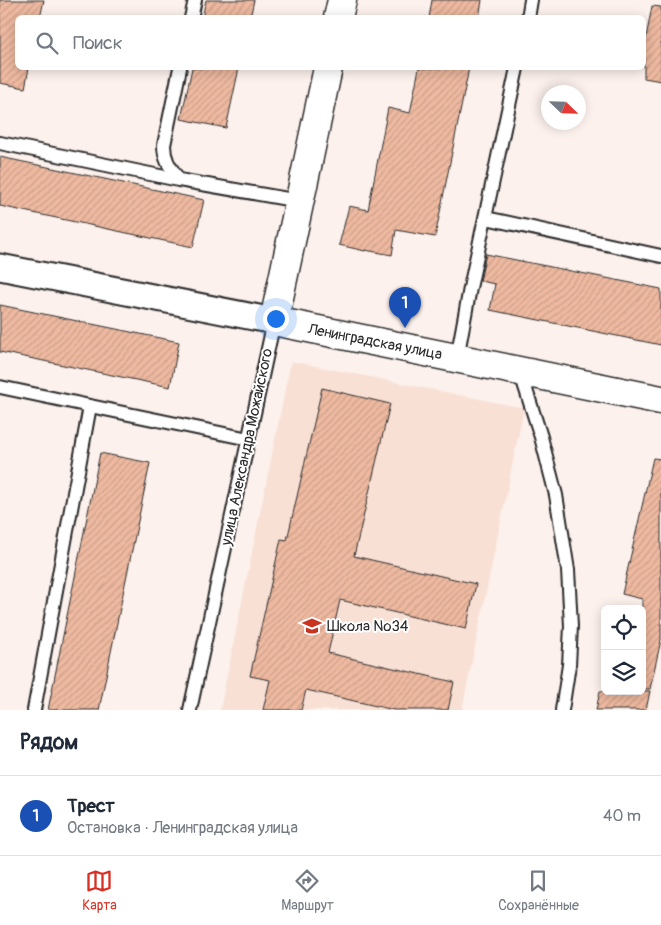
<!DOCTYPE html>
<html lang="ru">
<head>
<meta charset="utf-8">
<style>
  body { margin:0; font-family:Pangolin,sans-serif; background:#f6f6f7; color:#1f2937 }
  .controls { position:absolute; right:15px; bottom:15px; display:grid; overflow:hidden; border-radius:8px; box-shadow:0 2px 12px #0003 }
  .controls button { width:45px; height:45px; display:grid; place-items:center; padding:0; border:0; border-bottom:1px solid #e0e1e3; background:#fff; color:#1f2937; font:25px sans-serif }
  .compass { position:absolute; left:541px; top:85px; width:45px; height:45px; border-radius:50%; background:#fff; box-shadow:0 2px 12px #0003; rotate:113deg }
  .you { position:absolute; left:275px; top:318px; width:18px; height:18px; margin:-12px; border:4px solid #fff; border-radius:50%; background:#1a73e8; box-shadow:0 0 0 8px #1a73e833 }
  .badge { display:grid; place-items:center; width:32px; height:32px; border-radius:50%; background:#d93025; color:#fff; font-size:16px; font-weight:700 }
  .pin { position:absolute; translate:-50% -41px; filter:drop-shadow(0 1px 2px #0008) }
  .pin::after { content:''; position:absolute; top:26px; width:18px; height:15px; background:inherit; clip-path:polygon(0 0,100% 0,50% 100%) }
  .list { margin:0; padding:0; list-style:none }
  h2 { display:flex; justify-content:space-between; align-items:center; height:65px; margin:0; padding:0 20px; font-size:21px }
  h2 small { font-size:16px; font-weight:400; color:#747a83 }
  .list li { display:grid; grid-template-columns:32px 1fr auto; gap:15px; align-items:center; box-sizing:border-box; height:80px; padding:0 20px; border-top:1px solid #e0e1e3 }
  .list b { display:block; font-size:19px; white-space:nowrap }
  .list p { margin:0; font-size:16px; white-space:nowrap; color:#747a83 }
  .list em { font-size:16px; font-style:normal; color:#747a83 }
  .icon { flex:none; width:28px; height:28px; fill:none; stroke:currentColor; stroke-width:2; stroke-linecap:round; stroke-linejoin:round }
  .map { position:relative; flex:none; width:661px; height:710px; overflow:hidden }
  .search { position:absolute; background:#fff; box-shadow:0 2px 12px #0003; left:15px; right:15px; top:15px; height:55px; display:flex; align-items:center; gap:12px; box-sizing:border-box; padding:0 18px; border-radius:8px; color:#747a83; font-size:19px }
  .sheet { height:145px; background:#fff }
  nav { display:flex; justify-content:space-around; align-items:center; box-sizing:border-box; height:70px; border-top:1px solid #e0e1e3; background:#fff; font-size:14px; color:#747a83 }
  nav a { display:grid; justify-items:center; gap:2px }
  nav .on { color:#d93025 }
  .map>svg:first-child { display:block }
  .built { fill:#f8e0d5 }
  .building { fill:url(#building-hatch); stroke:#2b2b2b }
  .lines { fill:none; stroke-linecap:round; stroke-linejoin:round }
  .service-casing { stroke:#2b2b2b; stroke-width:16 }
  .minor-casing { stroke:#2b2b2b; stroke-width:29 }
  .tertiary-casing { stroke:#2b2b2b; stroke-width:31 }
  .service { stroke:#fff; stroke-width:12 }
  .minor { stroke:#fff; stroke-width:25 }
  .tertiary { stroke:#fff; stroke-width:28 }
  .labels { text-anchor:middle; dominant-baseline:central; stroke-width:4; stroke-linejoin:round; paint-order:stroke }
  .street-label { font-size:15px; fill:#2b2b2b; stroke:#fff }
  .poi-label { font-size:15px; fill:#2b2b2b; stroke:#fff; text-anchor:start }
</style>
</head>
<body>
<div class="map">
<svg width="661" height="710" viewBox="0 0 661 710">
  <defs>
    <pattern id="building-hatch" width="6" height="6" patternUnits="userSpaceOnUse" patternTransform="scale(1.25)"><rect width="6" height="6" fill="#eeb9a0"/><path d="M-1 1l2-2M0 6l6-6M5 7l2-2" fill="none" stroke="#cc9f8a"/></pattern>
  </defs>
  <rect width="100%" height="100%" fill="#fcf1ec"/>
  <filter id="ink" filterUnits="userSpaceOnUse"><feTurbulence type="fractalNoise" baseFrequency=".02" numOctaves="2"/><feDisplacementMap in="SourceGraphic" scale="10" xChannelSelector="R" yChannelSelector="G"/><feConvolveMatrix kernelMatrix="1 2 1 2 8 2 1 2 1" color-interpolation-filters="sRGB"/></filter>
  <g filter="url(#ink)">
    <path class="built" d="M291 361 524 408 462 710H220Z"/>
    <g class="building">
      <path d="M0 0H44L40 18H18V68H29L25 88 0 83Z"/>
      <path d="M206 0H254L250 18H202Z"/>
      <path d="M432 0H482L479 18H429Z"/>
      <path d="M652 6 661 7V81L644 78V49Z"/>
      <path d="M192 68H239L226 128 181 119Z"/>
      <path d="M419 68H469L435 237 396 230 392 255 365 250V251L339 245 349 206 368 210 388 108 410 113Z"/>
      <path d="M0 157 204 200 193 247 0 206Z"/>
      <path d="M486 254 661 289V345L490 310 495 284 480 281Z"/>
      <path d="M0 305 179 342 170 387 0 352Z"/>
      <path d="M322 388 390 404 354 556 476 584 466 629 340 600 328 653 454 682 448 710H394L306 690 301 710H263L270 680 250 676 281 539 287 540Z"/>
      <path d="M100 453 150 463 99 710H48Z"/>
      <path d="M653 458 661 459V640L650 689H642V599L622 594Z"/>
      <path d="M600 691H650L646 710H596Z"/>
    </g>
    <g class="lines">
      <g class="service-casing">
        <g id="service">
          <path d="M191 18 195 0"/>
          <path d="M528 18 531 0"/>
          <path d="M180 68 164 145C164 160 170 167 179 180L299 201"/>
          <path d="M0 143 179 180"/>
          <path d="M486 218 661 256"/>
          <path d="M457 358 470 288 517 68"/>
          <path d="M520 371 541 437 556 495 568 570 571 626 569 665 562 710"/>
          <path d="M0 387 90 406 249 439"/>
          <path d="M34 710 90 406"/>
          <path d="M190 710 274 321"/>
        </g>
      </g>
      <g class="minor-casing">
        <path id="minor" d="M0 267 274 321"/>
      </g>
      <g class="tertiary-casing">
        <g id="tertiary">
          <path d="M338 18 342 0"/>
          <path d="M328 68 274 321 661 400"/>
        </g>
      </g>
      <use href="#service" class="service"/>
      <use href="#minor" class="minor"/>
      <use href="#tertiary" class="tertiary"/>
    </g>
  </g>
  <defs>
    <g id="school-bare" transform="scale(1.5)"><path d="M0-5L7-2L0 1L-7-2ZM-4 1L0 2.5L4 1V4Q0 6-4 4Z" fill="#c8321e" stroke="#fff" stroke-width="2.5" paint-order="stroke"/></g>
  </defs>
  <g fill-rule="evenodd">
    <use href="#school-bare" x="312" y="626"/>
  </g>
  <g class="labels">
    <g class="street-label">
      <text transform="translate(375 342) rotate(11)">Ленинградская улица</text>
      <text transform="translate(247 447) rotate(-78)">улица Александра Можайского</text>
    </g>
    <g class="poi-label">
      <text x="327" y="626">Школа №34</text>
    </g>
  </g>
</svg>
<div class="controls">
<button><svg class="icon" aria-label="locate" viewBox="0 0 24 24"><circle cx="12" cy="12" r="6"/><path d="M12 2v4M12 18v4M2 12h4M18 12h4"/></svg></button>
<button><svg class="icon" aria-label="layers" viewBox="0 0 24 24"><path d="M12 4l9 5-9 5-9-5zM3 14l9 5 9-5"/></svg></button>
</div>
<svg class="compass" viewBox="-18 -18 36 36"><path d="M0-13l5 13h-10z" fill="#e53935"/><path d="M0 13l5-13h-10z" fill="#747a83"/></svg>
<div class="you"></div>
<div class="pin badge" style="left:405px;top:328px;background:#1a4fb4">1</div>
<div class="search"><svg class="icon" aria-label="search" viewBox="0 0 24 24"><circle cx="10" cy="10" r="6"/><path d="M15 15l6 6"/></svg>Поиск</div>
</div>
<section class="sheet">
<h2>Рядом<small></small></h2>
<ul class="list">
<li><span class="badge" style="background:#1a4fb4">1</span><div><b>Трест</b><p>Остановка · Ленинградская улица</p></div><em>40 m</em></li>
</ul>
</section>
<nav>
<a class="on"><svg class="icon" aria-label="map" viewBox="0 0 24 24"><path d="M3 6l6-2 6 2 6-2v14l-6 2-6-2-6 2zM9 4v14M15 6v14"/></svg>Карта</a>
<a><svg class="icon" aria-label="directions" viewBox="0 0 24 24"><path d="M12 3l9 9-9 9-9-9zM9 14v-3h6M13 9l2 2-2 2"/></svg>Маршрут</a>
<a><svg class="icon" aria-label="saved" viewBox="0 0 24 24"><path d="M7 4h10v16l-5-4-5 4z"/></svg>Сохранённые</a>
</nav>
</body>
</html>
